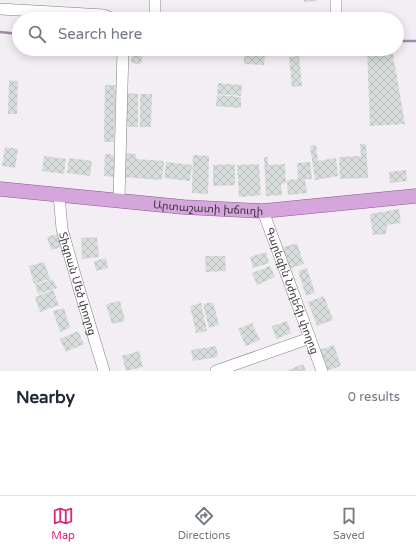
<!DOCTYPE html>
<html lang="en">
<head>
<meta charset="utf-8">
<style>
  body { margin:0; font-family:"Varela Round","Noto Sans Armenian",sans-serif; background:#f6f6f7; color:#1f2937 }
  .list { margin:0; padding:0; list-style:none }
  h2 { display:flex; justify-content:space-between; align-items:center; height:52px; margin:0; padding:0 16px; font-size:17px }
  h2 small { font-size:13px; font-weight:400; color:#747a83 }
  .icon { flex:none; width:22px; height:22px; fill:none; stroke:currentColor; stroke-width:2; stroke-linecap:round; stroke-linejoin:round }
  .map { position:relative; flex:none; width:416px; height:371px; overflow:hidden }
  .search { position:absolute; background:#fff; box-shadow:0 2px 10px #0003; left:12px; right:12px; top:12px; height:44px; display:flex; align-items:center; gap:10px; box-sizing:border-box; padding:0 14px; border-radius:22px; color:#747a83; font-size:15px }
  .sheet { height:124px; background:#fff }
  nav { display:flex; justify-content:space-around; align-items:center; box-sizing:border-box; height:56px; border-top:1px solid #e0e1e3; background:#fff; font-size:11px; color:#747a83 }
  nav a { display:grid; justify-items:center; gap:2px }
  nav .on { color:#db2777 }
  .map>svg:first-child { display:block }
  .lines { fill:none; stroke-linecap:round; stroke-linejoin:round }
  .stream { stroke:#a486a8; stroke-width:2.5 }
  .building { fill:url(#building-cross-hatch) }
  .minor-casing { stroke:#848085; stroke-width:12 }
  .major-casing { stroke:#8c5993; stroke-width:15 }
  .minor { stroke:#fff; stroke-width:11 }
  .major { stroke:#d4a6db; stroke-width:14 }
  .labels { text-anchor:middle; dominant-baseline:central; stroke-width:3.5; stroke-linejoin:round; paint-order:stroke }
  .street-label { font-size:11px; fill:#3b393b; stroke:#fff }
</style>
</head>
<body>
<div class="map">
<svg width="416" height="371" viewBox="0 0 416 371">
  <defs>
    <pattern id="building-cross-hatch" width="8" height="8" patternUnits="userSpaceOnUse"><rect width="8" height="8" fill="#d6ddda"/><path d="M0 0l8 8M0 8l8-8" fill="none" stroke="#b9bebc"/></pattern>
  </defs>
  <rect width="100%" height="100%" fill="#f3eef4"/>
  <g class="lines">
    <g class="stream">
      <path d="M0 32 19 34"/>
      <path d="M397 41H416"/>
    </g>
  </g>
  <g class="building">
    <path d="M304 0H317V1L304 2Z"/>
    <path d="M133 49 143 50 141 64 131 63Z"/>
    <path d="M367 49H392L405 124 370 126Z"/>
    <path d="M244 54H265L264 65 244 64Z"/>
    <path d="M299 56 302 86 292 87 289 57Z"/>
    <path d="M9 80 18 81 17 114H8Z"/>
    <path d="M218 83 242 85 241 96 217 94Z"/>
    <path d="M105 85H116L114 142H104Z"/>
    <path d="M127 93 138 94V127H127Z"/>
    <path d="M140 94H152L151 127H140Z"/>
    <path d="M217 95 241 97V108L216 106Z"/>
    <path d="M360 144H366L368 178 340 179 339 157 361 156Z"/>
    <path d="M316 145 318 161 336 158 338 176 315 180 310 146Z"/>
    <path d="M5 147 18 149 15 168 2 166Z"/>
    <path d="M125 153 136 154V159L164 161 162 180 123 177Z"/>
    <path d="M105 154 119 155 118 177 104 176Z"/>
    <path d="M193 155 209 156 208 194 192 193Z"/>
    <path d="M44 156 66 159 64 174 42 171Z"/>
    <path d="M264 157H268V165L285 164 286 183 281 184 282 195 266 196Z"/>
    <path d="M69 158 92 161 90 176 67 173Z"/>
    <path d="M166 162 192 165 190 181 164 178Z"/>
    <path d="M310 162 312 179H305L307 193 288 195 287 180 298 179 297 163Z"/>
    <path d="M235 164V185L213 186V165Z"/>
    <path d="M259 164 261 195 239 197 237 165Z"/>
    <path d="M406 170 407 181 390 183 389 172Z"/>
    <path d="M399 209 401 223 387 225 386 234 373 235 370 214Z"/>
    <path d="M57 234 61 247 51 250 47 237Z"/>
    <path d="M97 237 99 257 82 259 81 238Z"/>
    <path d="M297 243 304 264 288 269 281 248Z"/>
    <path d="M266 252 269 263 253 268 250 257Z"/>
    <path d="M205 256H225L226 271 206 272Z"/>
    <path d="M106 258 108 268 96 271 94 261Z"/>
    <path d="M44 262 50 279 34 284 29 266Z"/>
    <path d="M270 266 275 277 257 285 252 273Z"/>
    <path d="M307 268 315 293 306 296 298 271Z"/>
    <path d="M53 279 57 288 38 294 35 285Z"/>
    <path d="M53 290 59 305 40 312 35 297Z"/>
    <path d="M324 296 333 320 317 326 308 302Z"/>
    <path d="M120 301 125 321 112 324 106 304Z"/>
    <path d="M213 302 219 325 209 328 203 304Z"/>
    <path d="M201 303 207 331 196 333 190 306Z"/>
    <path d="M64 308 70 328 60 332 53 311Z"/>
    <path d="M287 321 291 333 276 339 272 326Z"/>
    <path d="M252 323 260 340 246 346 238 329Z"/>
    <path d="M78 331 84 344 66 352 60 339Z"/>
    <path d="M334 345 341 366 326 371 319 350Z"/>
    <path d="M216 346 218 357 193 361 191 350Z"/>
    <path d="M139 351 143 367 126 371 122 356Z"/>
    <path d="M303 364 306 371H286Z"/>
  </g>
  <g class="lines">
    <g class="minor-casing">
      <g id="minor">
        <path d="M155 0V19"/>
        <path d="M0 9 104 15 113 19"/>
        <path d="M336 19V0"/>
        <path id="s1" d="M59 195 62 229 80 292 104 371"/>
        <path d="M119 200 123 49"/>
        <path id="s2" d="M263 211 322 371"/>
        <path d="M216 371 310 338"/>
      </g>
    </g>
    <g class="major-casing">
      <g id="major">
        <path id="s3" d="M0 189 183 207 263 211 416 196"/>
      </g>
    </g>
    <use href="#minor" class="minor"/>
    <use href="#major" class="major"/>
  </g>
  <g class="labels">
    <g class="street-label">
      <text stroke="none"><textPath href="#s3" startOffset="209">Արտաշատի խճուղի</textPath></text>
      <text stroke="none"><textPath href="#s1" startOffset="91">Տիգրան Մեծ փողոց</textPath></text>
      <text stroke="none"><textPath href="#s2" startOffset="85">Գարեգին Նժդեհի փողոց</textPath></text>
    </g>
  </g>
</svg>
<div class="search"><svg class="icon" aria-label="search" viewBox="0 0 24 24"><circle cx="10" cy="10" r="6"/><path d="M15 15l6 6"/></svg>Search here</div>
</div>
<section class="sheet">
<h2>Nearby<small>0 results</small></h2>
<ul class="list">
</ul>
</section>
<nav>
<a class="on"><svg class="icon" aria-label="map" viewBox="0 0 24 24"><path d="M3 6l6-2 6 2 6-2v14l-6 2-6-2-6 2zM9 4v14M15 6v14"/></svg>Map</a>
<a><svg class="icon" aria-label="directions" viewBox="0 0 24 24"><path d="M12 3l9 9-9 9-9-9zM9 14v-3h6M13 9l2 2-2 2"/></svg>Directions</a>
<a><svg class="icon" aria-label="saved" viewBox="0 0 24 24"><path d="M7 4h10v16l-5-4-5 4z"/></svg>Saved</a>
</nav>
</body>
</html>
